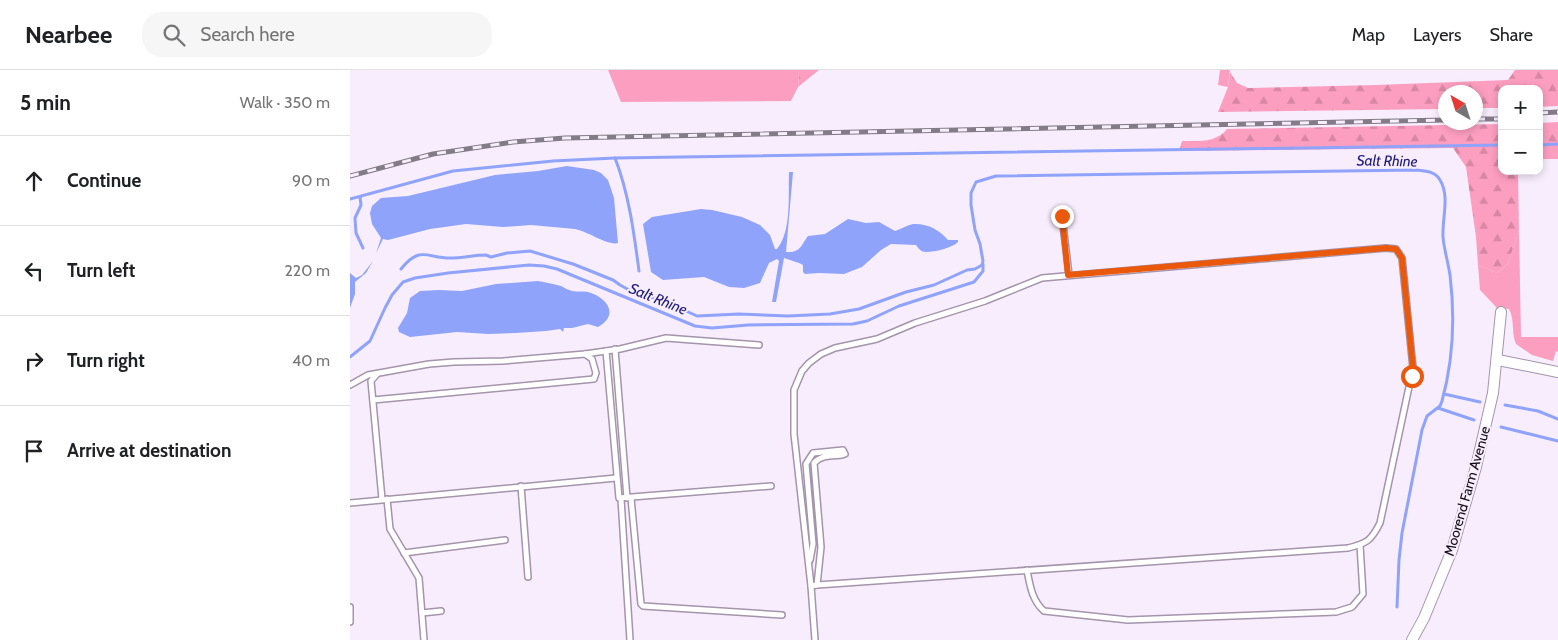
<!DOCTYPE html>
<html lang="en">
<head>
<meta charset="utf-8">
<style>
  body { margin:0; font-family:Cabin,sans-serif; background:#f6f6f6; color:#202124 }
  .controls { position:absolute; right:15px; top:15px; display:grid; overflow:hidden; border-radius:10px; box-shadow:0 2px 8px #0003 }
  .controls button { width:45px; height:45px; display:grid; place-items:center; padding:0; border:0; border-bottom:1px solid #e0e0e0; background:#fff; color:#202124; font:25px sans-serif }
  .compass { position:absolute; left:1088px; top:15px; width:45px; height:45px; border-radius:50%; background:#fff; box-shadow:0 2px 8px #0003; rotate:321deg }
  .stop { position:absolute; width:15px; height:15px; margin:-11px; border:4px solid #ea580c; border-radius:50%; background:#fff }
  .stop.end { background:#ea580c; border-color:#fff; box-shadow:0 1px 5px #0008 }
  .list { margin:0; padding:0; list-style:none }
  h2 { display:flex; justify-content:space-between; align-items:center; height:65px; margin:0; padding:0 20px; font-size:21px }
  h2 small { font-size:16px; font-weight:400; color:#757577 }
  .list li { display:grid; grid-template-columns:32px 1fr auto; gap:15px; align-items:center; box-sizing:border-box; height:90px; padding:0 20px; border-top:1px solid #e0e0e0 }
  .list b { display:block; font-size:19px; white-space:nowrap }
  .list em { font-size:16px; font-style:normal; color:#757577 }
  .icon { flex:none; width:28px; height:28px; fill:none; stroke:currentColor; stroke-width:2; stroke-linecap:round; stroke-linejoin:round }
  .map { position:relative; flex:none; width:1208px; height:570px; overflow:hidden }
  header { display:flex; align-items:center; gap:30px; box-sizing:border-box; height:70px; padding:0 25px; background:#fff; border-bottom:1px solid #e0e0e0 }
  header strong { font-size:24px }
  nav { display:flex; gap:28px; margin-inline-start:auto; font-size:18px }
  .search { width:350px; height:45px; background:#f6f6f6; display:flex; align-items:center; gap:12px; box-sizing:border-box; padding:0 18px; border-radius:20px; color:#757577; font-size:19px }
  main { display:flex }
  aside { flex:1; background:#fff }
  .map>svg:first-child { display:block }
  .green { fill:#fc9ebf }
  .forest { fill:url(#forest-firs) }
  .water { fill:#8fa3fa }
  .lines { fill:none; stroke-linecap:round; stroke-linejoin:round }
  .stream { stroke:#8fa3fa; stroke-width:3 }
  .service-casing { stroke:#a494ac; stroke-width:8 }
  .minor-casing { stroke:#a494ac; stroke-width:12 }
  .service { stroke:#fff; stroke-width:5 }
  .minor { stroke:#fff; stroke-width:10 }
  .rail-casing { stroke:#837b87; stroke-width:5 }
  .rail { stroke:#f8edfd; stroke-width:3; stroke-dasharray:9; stroke-linecap:butt }
  .route { stroke:#ea580c; stroke-width:6 }
  .labels { text-anchor:middle; dominant-baseline:central; stroke-width:4; stroke-linejoin:round; paint-order:stroke }
  .street-label { font-size:14px; fill:#120c15; stroke:#f8edfd }
  .water-label { font-size:15px; font-style:italic; fill:#1c197c; stroke:#f8edfd }
</style>
</head>
<body>
<header>
<strong>Nearbee</strong>
<div class="search"><svg class="icon" aria-label="search" viewBox="0 0 24 24"><circle cx="10" cy="10" r="6"/><path d="M15 15l6 6"/></svg>Search here</div>
<nav><a>Map</a><a>Layers</a><a>Share</a></nav>
</header>
<main>
<aside>
<h2>5 min<small>Walk · 350 m</small></h2>
<ul class="list">
<li><svg class="icon" aria-label="ahead" viewBox="0 0 24 24"><path d="M12 20V5M6 11l6-6 6 6"/></svg><div><b>Continue</b></div><em>90 m</em></li>
<li><svg class="icon" aria-label="left" viewBox="0 0 24 24"><path d="M17 20v-9H6M10 6l-5 5 5 5"/></svg><div><b>Turn left</b></div><em>220 m</em></li>
<li><svg class="icon" aria-label="right" viewBox="0 0 24 24"><path d="M7 20v-9h11M14 6l5 5-5 5"/></svg><div><b>Turn right</b></div><em>40 m</em></li>
<li><svg class="icon" aria-label="arrive" viewBox="0 0 24 24"><path d="M6 21V4h12l-3 4 3 4H6"/></svg><div><b>Arrive at destination</b></div></li>
</ul>
</aside>
<div class="map">
<svg width="1208" height="570" viewBox="0 0 1208 570">
  <defs>
    <pattern id="forest-firs" width="22" height="20" patternUnits="userSpaceOnUse" patternTransform="scale(1.25)"><rect width="22" height="20" fill="#fc9ebf"/><path d="M5 1l3.5 6h-7zM16 11l3.5 6h-7z" fill="#d787a3"/></pattern>
  </defs>
  <rect width="100%" height="100%" fill="#f8edfd"/>
  <g class="green">
    <path d="M258 0H449L448 17 441 31 271 32Z"/>
    <path d="M870 0H880L878 17 868 15Z"/>
    <path d="M1169 160 1171 267H1208V282L1206 281 1203 291 1182 285 1166 274C1161 262 1165 250 1159 239L1147 238 1130 220 1128 195 1147 203 1158 194Z"/>
  </g>
  <g class="forest">
    <path d="M449 0H469L448 17Z"/>
    <path d="M1165 0H1208V36L1189 37V19H1152V38H1126V22H1096L1095 39 868 42 878 17 880 2 887 13 898 18 1026 15 1158 10Z"/>
    <path d="M1208 52V89H1189V53Z"/>
    <path d="M1152 54V101H1168L1169 160 1158 194 1147 203 1128 195 1126 167 1116 97 1103 78 829 81 832 71C848 71 866 73 877 59Z"/>
  </g>
  <g class="water">
    <path d="M217 96 244 100 251 103 258 110 264 128 268 173C258 176 237 161 225 159L181 155 153 157 116 154 80 159 38 170 33 169 26 183 31 168 22 154 20 143 22 136 31 128 58 126 145 105 188 101Z"/>
    <path d="M439 102H443L436 182C451 183 451 175 458 166L475 164 498 149 516 153 529 152 545 161C551 159 557 155 563 154 577 153 590 160 598 170H608V172C602 178 585 182 576 182 571 182 569 179 566 175L541 174 531 180 512 197 494 204 469 203 455 204 453 202V195L449 193 434 188 426 232H422L429 191 427 189 419 193 410 213 394 218 379 217 354 207 313 210 301 202 293 154 302 147 351 139 362 140 392 147 410 155 420 165 425 179H427C442 161 438 124 439 102Z"/>
    <path d="M23 191 16 203 5 212V224L0 238V203L6 208 12 205Z"/>
    <path d="M188 211C195 212 203 214 211 216 215 218 218 220 222 221 227 222 233 221 238 222 257 227 270 245 248 257L238 254 222 258H214L213 262 210 259 196 261 166 263 138 264 107 262 60 267 49 262 48 258 57 243 60 228 70 221 89 220 112 221 146 214Z"/>
  </g>
  <g class="lines">
    <g class="stream">
      <path d="M1189 75 1208 74"/>
      <path d="M265 88C279 124 284 163 289 201"/>
      <path d="M10 127 11 135 5 148 6 163 13 178"/>
      <path d="M0 129 103 101 203 91 265 88 1152 75"/>
      <path d="M51 199C70 175 77 188 100 188 113 188 124 185 136 185L141 187 157 183 180 181 223 194 263 210 270 215 281 221 314 231 347 246 389 244 438 246 480 244 509 239 556 222 584 215 617 200 625 199 632 195 633 191 630 174 625 160 621 135V123L626 112 646 106 1066 100C1075 101 1085 101 1090 110 1100 126 1092 148 1093 167 1094 179 1098 192 1100 205 1105 246 1103 291 1092 331L1090 336 1077 346 1072 360 1052 463 1049 490 1047 537"/>
      <path d="M0 287 20 271 35 238 42 225 53 212 65 208 98 203 179 195 194 196 207 199 345 256 362 258 398 255 503 254 517 251 549 236 624 212 633 201V194"/>
      <path d="M1094 324 1130 332"/>
      <path d="M1155 335 1188 341 1208 349"/>
      <path d="M1088 338 1124 350"/>
      <path d="M1151 357 1208 371"/>
    </g>
    <g class="service-casing">
      <g id="service">
        <path d="M712 146 719 205"/>
        <path d="M265 279 277 428"/>
        <path d="M256 281 269 428 421 416"/>
        <path d="M27 304 21 311 32 429"/>
        <path d="M0 315 18 305 79 294 104 292 153 291 235 284 270 279 316 268 409 275"/>
        <path d="M23 330 244 309 246 303 242 289 235 284"/>
        <path d="M171 416 178 507"/>
        <path d="M281 428 291 534 293 536 432 545"/>
        <path d="M37 429 40 459 69 508 74 570"/>
        <path d="M271 429 280 570"/>
        <path d="M0 433 266 408"/>
        <path d="M54 483 155 470"/>
        <path d="M460 490 463 474 456 394 463 383 493 380 495 384 492 385C482 386 471 385 464 393L471 477 467 515 461 516 465 570"/>
        <path d="M677 500C680 516 682 530 694 541L778 550 986 542 1002 537 1013 524 1010 475"/>
        <path d="M461 516 444 364V320L452 301 459 293 471 284 485 278 527 269 565 253 635 231 692 208 1036 178 1046 179 1052 188 1063 298 1030 453C1021 471 1017 473 998 478L467 515"/>
        <path d="M0 537V552"/>
        <path d="M72 543 91 541"/>
      </g>
    </g>
    <g class="minor-casing">
      <g id="minor">
        <path d="M1148 290 1208 302"/>
        <path d="M1062 570 1074 548 1102 480 1126 397 1143 323 1151 242"/>
      </g>
    </g>
    <use href="#service" class="service"/>
    <use href="#minor" class="minor"/>
    <g class="rail-casing">
      <g id="rail">
        <path d="M1189 43 1208 42"/>
        <path d="M1126 49H1152"/>
        <path d="M0 106 83 84 163 72 215 68 1096 50"/>
      </g>
    </g>
    <use href="#rail" class="rail"/>
  </g>
  <g class="lines">
    <path class="route" d="M712 146 718 205 1036 178 1046 179 1052 188 1063 298 1062 306"/>
  </g>
  <g class="labels">
    <g class="street-label">
      <text transform="translate(1117 421) rotate(-74)">Moorend Farm Avenue</text>
    </g>
    <g class="water-label">
      <text transform="translate(1037 91) rotate(1)">Salt Rhine</text>
      <text transform="translate(308 229) rotate(22)">Salt Rhine</text>
    </g>
  </g>
</svg>
<div class="controls">
<button>+</button>
<button>−</button>
</div>
<svg class="compass" viewBox="-18 -18 36 36"><path d="M0-13l5 13h-10z" fill="#e53935"/><path d="M0 13l5-13h-10z" fill="#757577"/></svg>
<div class="stop" style="left:1062px;top:306px"></div>
<div class="stop end" style="left:712px;top:146px"></div>
</div>
</main>
</body>
</html>
